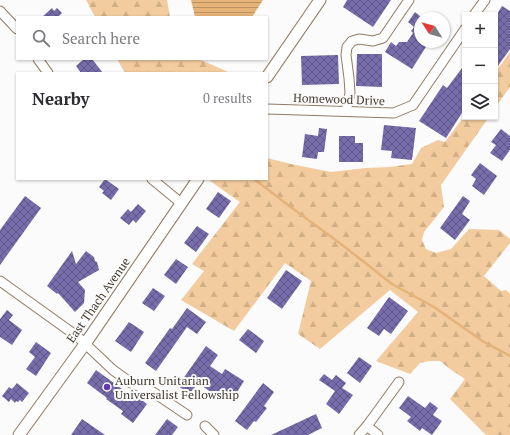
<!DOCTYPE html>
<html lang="en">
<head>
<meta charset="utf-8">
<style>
  body { margin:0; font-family:"PT Serif",serif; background:#f2f2f3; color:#2b2b33 }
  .controls { position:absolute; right:12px; top:12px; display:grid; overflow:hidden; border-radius:0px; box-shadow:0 1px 3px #0004 }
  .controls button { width:36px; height:36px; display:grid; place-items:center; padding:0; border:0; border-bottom:1px solid #e1e1e2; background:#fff; color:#2b2b33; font:20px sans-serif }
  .compass { position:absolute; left:414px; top:12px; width:36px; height:36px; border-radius:50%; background:#fff; box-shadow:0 1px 3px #0004; rotate:306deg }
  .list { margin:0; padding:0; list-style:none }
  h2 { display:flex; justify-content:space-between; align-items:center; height:52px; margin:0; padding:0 16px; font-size:17px }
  h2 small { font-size:13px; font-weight:400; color:#7c7c81 }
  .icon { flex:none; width:22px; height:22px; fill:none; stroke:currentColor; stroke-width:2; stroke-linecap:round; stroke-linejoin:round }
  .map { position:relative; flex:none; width:510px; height:435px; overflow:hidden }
  .search { position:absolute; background:#fff; box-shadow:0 1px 3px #0004; left:16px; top:16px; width:252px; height:44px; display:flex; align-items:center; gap:10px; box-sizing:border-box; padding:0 14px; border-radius:0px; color:#7c7c81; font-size:15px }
  .panel { position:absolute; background:#fff; box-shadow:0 1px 3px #0004; left:16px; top:72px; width:252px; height:108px; border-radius:0px }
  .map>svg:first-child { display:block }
  .forest { fill:url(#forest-firs) }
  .water { fill:url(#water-rules) }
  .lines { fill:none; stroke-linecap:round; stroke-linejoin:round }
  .stream { stroke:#e5b378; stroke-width:2.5 }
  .building { fill:url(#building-cross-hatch) }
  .minor-casing { stroke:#927c62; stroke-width:11 }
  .tertiary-casing { stroke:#927c62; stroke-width:13 }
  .minor { stroke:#fff; stroke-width:9 }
  .tertiary { stroke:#fff; stroke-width:11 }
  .poi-dot { fill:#5f3bb3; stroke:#fbfbfb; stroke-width:1.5 }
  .labels { text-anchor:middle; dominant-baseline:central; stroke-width:4; stroke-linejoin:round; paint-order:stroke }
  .street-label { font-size:12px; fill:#443a2f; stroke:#fbfbfb }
  .poi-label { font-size:12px; fill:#443a2f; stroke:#fbfbfb; text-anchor:start }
</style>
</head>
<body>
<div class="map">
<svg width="510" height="435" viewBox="0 0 510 435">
  <defs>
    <pattern id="forest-firs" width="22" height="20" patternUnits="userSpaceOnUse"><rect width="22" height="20" fill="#f2cc9e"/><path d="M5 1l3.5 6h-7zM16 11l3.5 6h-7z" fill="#d1b088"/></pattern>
    <pattern id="water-rules" width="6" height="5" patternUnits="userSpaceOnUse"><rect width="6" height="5" fill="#e5b378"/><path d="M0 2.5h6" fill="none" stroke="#bb9363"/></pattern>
    <pattern id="building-cross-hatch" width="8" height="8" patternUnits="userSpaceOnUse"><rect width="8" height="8" fill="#786dac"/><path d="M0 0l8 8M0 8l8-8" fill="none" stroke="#5f5684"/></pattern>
  </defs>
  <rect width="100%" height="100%" fill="#fbfbfb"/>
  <g class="forest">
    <path d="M86 0H167L170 17H95Z"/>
    <path d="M510 52V87L495 108V73Z"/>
    <path d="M117 59H199L228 72 227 73H125Z"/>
    <path d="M465 115V117H489L441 185 444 207 424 232 422 240 426 249 436 253 451 249 469 229 499 230 510 239V243L484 276 501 291 506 290 510 294V435H486L450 399 465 379 450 369 440 361H429L420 363 410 374 376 361 418 312 390 290 320 349 298 334 311 281 285 263 234 331 181 300 204 271 192 264 240 202 210 181 211 179H267V158L291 164 331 172 365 168 389 167 412 164 421 148 438 140 445 142Z"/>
  </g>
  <path class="water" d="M191 0H263L252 17H195Z"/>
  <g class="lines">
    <path class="stream" d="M254 179 296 211 341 244 392 284 434 307 484 342 510 356"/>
  </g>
  <g class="building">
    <path d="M347 0H391L373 27 343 7Z"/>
    <path d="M502 6 510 11V49L495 70V17Z"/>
    <path d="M52 8 54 11 57 8 62 13 59 16 60 17H42Z"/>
    <path d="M415 12 420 16V42H429L412 69 385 52 391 42 396 46 399 42H407L413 33 411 31 414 27 408 22Z"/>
    <path d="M357 54H382V87L356 86Z"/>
    <path d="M338 55 339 84 302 85 301 56Z"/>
    <path d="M84 59H92L103 73H81L76 66Z"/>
    <path d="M465 64V108L446 138 419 121 443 85 447 88Z"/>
    <path d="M384 125 416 128 412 160 391 158 392 151 381 150Z"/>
    <path d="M319 128 327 129 324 152H318L317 159 302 157 305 134 318 136Z"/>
    <path d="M501 129 510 136V150L502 161 490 153 496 145 491 142Z"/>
    <path d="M339 136H355V143H363V162H339Z"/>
    <path d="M480 163 497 176 484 195 472 186 476 179 471 175Z"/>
    <path d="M105 179 119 189 111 200 102 193 104 191 99 187Z"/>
    <path d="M218 192 231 201 219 218 206 209Z"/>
    <path d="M25 196 41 208 0 265V230Z"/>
    <path d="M463 196 470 201 462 214 470 220 455 240 440 228Z"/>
    <path d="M138 204 146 211 136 223 133 220 129 225 120 218 128 209 131 212Z"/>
    <path d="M197 226 209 234 196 252 184 243Z"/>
    <path d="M72 251 76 264 86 251 94 257 95 261 97 262 99 270 78 282 85 290 84 303 75 312 58 293 57 294 47 286Z"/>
    <path d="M176 259 188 267 176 284 164 275Z"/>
    <path d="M286 270 302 281 282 309 267 298Z"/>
    <path d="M153 288 165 296 154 311 142 303Z"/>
    <path d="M389 297 408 311 391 334 384 329 379 336 367 328Z"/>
    <path d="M187 308 206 322 197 334 187 327 156 371 145 363 170 328 172 329Z"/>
    <path d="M7 310 13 315 9 320 22 330 12 345 0 337V319Z"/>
    <path d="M129 322 144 332 131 352 115 341Z"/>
    <path d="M248 329 264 341 256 353 239 340Z"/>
    <path d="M36 342 51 353 36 376 26 369 35 357 29 352Z"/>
    <path d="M206 346 218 355 210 366 222 374 225 369 244 381 234 397 231 396 229 400 224 397 222 400 198 383 190 394 178 386Z"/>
    <path d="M359 357 372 366 360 383 347 373Z"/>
    <path d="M96 370 133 397 135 395 147 404 133 423 121 414 123 411 106 399 107 398 87 383Z"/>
    <path d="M324 374 332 380 336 375 346 383 342 388 353 395 339 414 326 404 335 391 319 380Z"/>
    <path d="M17 383 29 393 22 402 20 400 18 402 16 401 15 403 11 399 9 402 2 396 9 387 12 389Z"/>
    <path d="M263 383 274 392 264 406 267 408 256 422 254 421 247 430 235 421Z"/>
    <path d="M408 396 425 408 430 402 438 408 433 415 442 421 432 435 422 428 420 431 407 421 411 417 399 408Z"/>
    <path d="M316 414 322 428 308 435H271Z"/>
    <path d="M82 419 105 435H71Z"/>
    <path d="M167 419 178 427 172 435H155Z"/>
  </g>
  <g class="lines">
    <g class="minor-casing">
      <g id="minor">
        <path d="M0 11 17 29"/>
        <path d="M474 15 485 0"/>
        <path d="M38 59 48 73"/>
        <path d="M267 109 394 113 413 105 465 29"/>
        <path d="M346 111 350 93 349 78 346 55 347 47 352 41 359 39 373 41 383 38 409 0"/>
        <path d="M152 179 181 203"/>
        <path d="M0 281 78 337 113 370 131 383 153 392 187 415"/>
        <path d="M205 426 214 435"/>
        <path d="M367 426 378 435"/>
        <path d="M359 435 367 426 399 382"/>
      </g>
    </g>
    <g class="tertiary-casing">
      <g id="tertiary">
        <path d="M267 77 320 0"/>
        <path d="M19 435 85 344 198 179"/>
      </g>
    </g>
    <use href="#minor" class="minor"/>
    <use href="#tertiary" class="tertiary"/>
  </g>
  <circle class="poi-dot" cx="107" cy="387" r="4"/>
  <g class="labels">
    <g class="street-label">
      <text transform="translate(339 99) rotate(2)">Homewood Drive</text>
      <text transform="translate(98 300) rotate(-55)">East Thach Avenue</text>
    </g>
    <g class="poi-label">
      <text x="115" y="380">Auburn Unitarian<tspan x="115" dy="14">Universalist Fellowship</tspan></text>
    </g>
  </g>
</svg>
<div class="controls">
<button>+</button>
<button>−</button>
<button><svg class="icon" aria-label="layers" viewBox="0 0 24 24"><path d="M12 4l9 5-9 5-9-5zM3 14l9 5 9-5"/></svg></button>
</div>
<svg class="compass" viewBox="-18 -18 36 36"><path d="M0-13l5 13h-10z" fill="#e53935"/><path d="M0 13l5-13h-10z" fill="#7c7c81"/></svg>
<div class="search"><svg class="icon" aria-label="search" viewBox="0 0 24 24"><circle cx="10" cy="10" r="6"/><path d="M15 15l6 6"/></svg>Search here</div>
<section class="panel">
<h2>Nearby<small>0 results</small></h2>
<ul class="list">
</ul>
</section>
</div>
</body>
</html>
